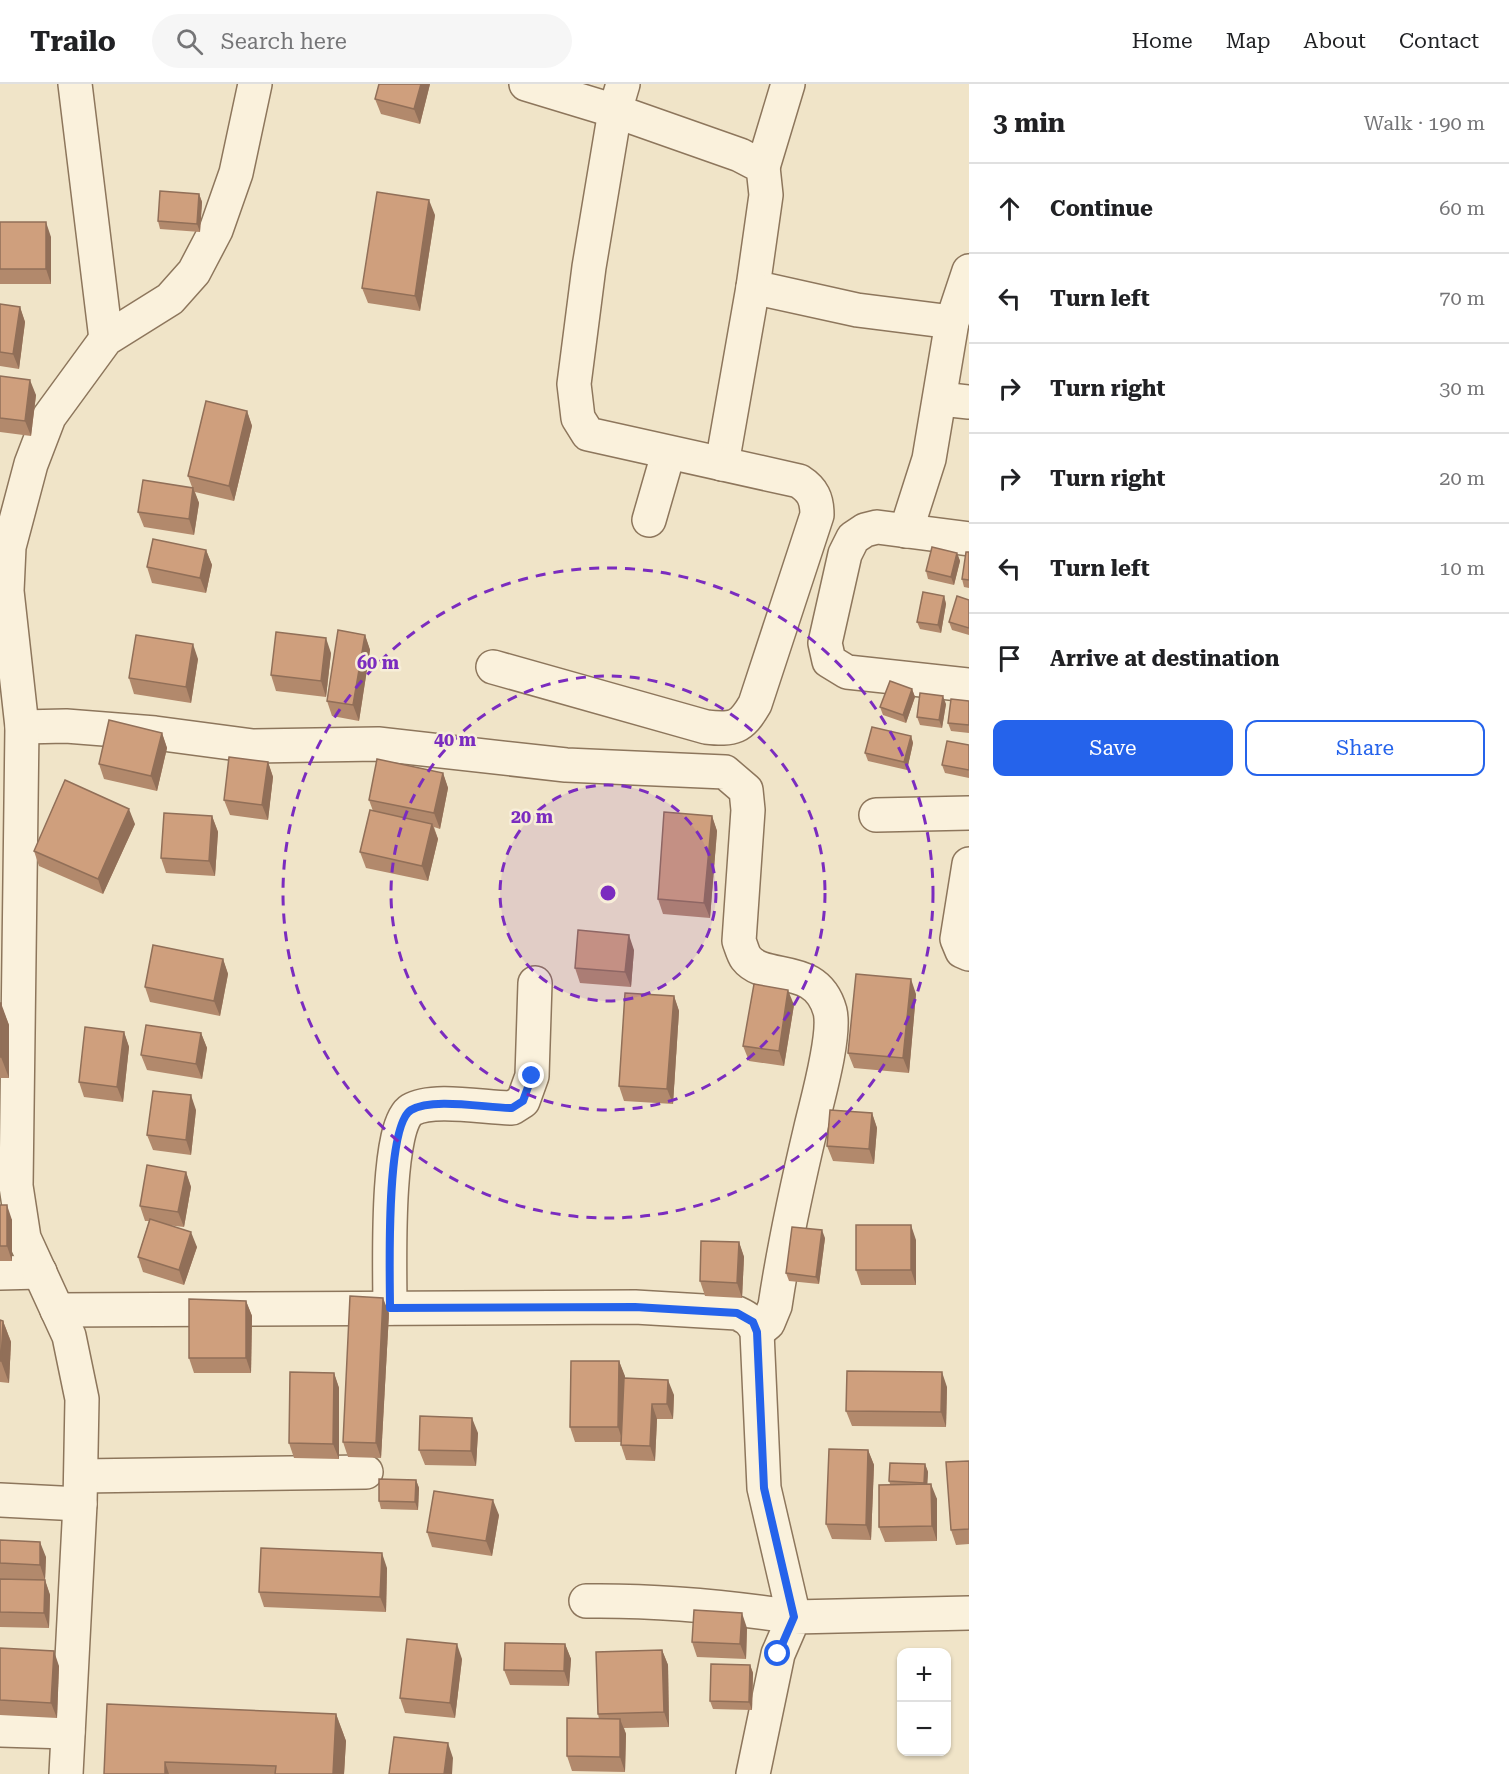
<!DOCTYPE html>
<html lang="en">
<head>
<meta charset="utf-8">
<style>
  body { margin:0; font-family:"Roboto Serif",serif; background:#f6f6f6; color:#202124 }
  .controls { position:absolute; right:18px; bottom:18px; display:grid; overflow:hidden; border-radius:12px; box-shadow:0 2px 4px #0004 }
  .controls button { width:54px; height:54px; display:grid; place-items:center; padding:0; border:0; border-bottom:2px solid #e0e0e0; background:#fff; color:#202124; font:30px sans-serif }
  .stop { position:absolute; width:18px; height:18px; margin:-14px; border:4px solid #2563eb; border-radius:50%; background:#fff }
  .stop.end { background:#2563eb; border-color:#fff; box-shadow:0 2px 6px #0008 }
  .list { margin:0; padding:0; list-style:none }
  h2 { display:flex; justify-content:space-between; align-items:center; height:78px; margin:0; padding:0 24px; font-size:26px }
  h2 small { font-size:20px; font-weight:400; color:#757577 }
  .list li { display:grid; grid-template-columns:39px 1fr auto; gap:18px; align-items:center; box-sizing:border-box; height:90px; padding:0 24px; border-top:2px solid #e0e0e0 }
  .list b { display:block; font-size:22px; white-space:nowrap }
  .list em { font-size:20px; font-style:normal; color:#757577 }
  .actions { display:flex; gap:12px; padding:18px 24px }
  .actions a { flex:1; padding:14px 0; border:2px solid #2563eb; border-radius:12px; text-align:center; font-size:21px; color:#2563eb }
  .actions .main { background:#2563eb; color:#fff }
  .icon { flex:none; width:33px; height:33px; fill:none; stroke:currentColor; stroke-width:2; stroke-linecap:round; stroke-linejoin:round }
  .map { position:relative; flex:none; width:969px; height:1690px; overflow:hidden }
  header { display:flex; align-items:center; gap:36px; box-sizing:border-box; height:84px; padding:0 30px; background:#fff; border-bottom:2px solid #e0e0e0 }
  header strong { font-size:28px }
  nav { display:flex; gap:33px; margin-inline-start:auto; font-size:21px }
  .search { width:420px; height:54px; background:#f6f6f6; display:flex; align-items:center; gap:15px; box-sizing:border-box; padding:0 21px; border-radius:33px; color:#757577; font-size:22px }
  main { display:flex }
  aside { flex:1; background:#fff }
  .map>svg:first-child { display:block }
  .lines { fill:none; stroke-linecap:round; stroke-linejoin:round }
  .street-casing { stroke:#8d765c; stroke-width:36 }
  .street { stroke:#faf1dc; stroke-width:33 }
  .wall { fill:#b2896c }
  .shaded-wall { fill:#916f58 }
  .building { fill:#cf9f7d; stroke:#916f58; stroke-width:1.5 }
  .route { stroke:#2563eb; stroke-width:8 }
  .ring { fill:none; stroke:#7b2cbf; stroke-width:3; stroke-dasharray:10 8 }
  .centre { fill:#7b2cbf; stroke:#f7eed8; stroke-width:3 }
  .ring-label { font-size:18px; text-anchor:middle; font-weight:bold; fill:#7b2cbf; stroke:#f7eed8; stroke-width:5; stroke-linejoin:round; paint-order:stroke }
</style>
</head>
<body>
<header>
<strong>Trailo</strong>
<div class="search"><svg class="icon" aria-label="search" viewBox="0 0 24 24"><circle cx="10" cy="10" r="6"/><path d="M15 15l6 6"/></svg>Search here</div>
<nav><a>Home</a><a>Map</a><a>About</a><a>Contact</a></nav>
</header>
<main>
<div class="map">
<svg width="969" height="1690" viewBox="0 0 969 1690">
  <rect width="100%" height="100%" fill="#f0e4c8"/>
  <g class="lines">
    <g class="street-casing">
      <g id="street">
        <path d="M75 0 106 255"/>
        <path d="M526 0 615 27 740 71 763 83 766 111 753 203 857 226 952 238"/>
        <path d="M763 83 788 0"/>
        <path d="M941 315 969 318"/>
        <path d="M722 380 753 203"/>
        <path d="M649 436 668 370"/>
        <path d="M906 447 929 375 952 238 969 187"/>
        <path d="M969 455 877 443 865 446 853 454 845 470 825 559 829 577 847 588 969 601"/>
        <path d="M493 583 706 643C734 646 741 644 755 620L817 431C817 415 813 406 799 397L588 350 578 334 574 300 589 183 615 27 623 0"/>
        <path d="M22 643 66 642 155 649 253 662 378 660 566 681 725 688 746 706 748 726 739 857C741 862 743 870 746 874 765 899 816 877 830 927 836 952 817 1017 811 1043 797 1102 784 1162 775 1222L768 1239 757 1248"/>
        <path d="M876 731 969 729"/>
        <path d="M969 780 957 855 962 867 969 870"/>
        <path d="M0 1189 40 1188"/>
        <path d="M390 1224C390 1191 385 1042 411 1026 433 1013 486 1024 512 1024L523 1017 532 992 535 899"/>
        <path d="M57 1226 635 1223 737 1229C748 1234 752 1237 757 1248L764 1404 794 1533C723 1522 658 1516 586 1517"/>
        <path d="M81 1392 366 1388"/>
        <path d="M0 1416 80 1420"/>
        <path d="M0 1646 68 1648"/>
        <path d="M66 1690 80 1420 82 1315 69 1252 24 1154 16 1102 22 643 7 507 9 463 31 380 49 333 106 255 170 215 194 188 216 146 236 89 255 0"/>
        <path d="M753 1690 778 1570 794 1533 969 1529"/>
      </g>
    </g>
    <use href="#street" class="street"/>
  </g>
  <g class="wall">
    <path d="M430 0 420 40 381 30 375 15Z"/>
    <path d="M199 110 202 118 200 148 160 145 158 137Z"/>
    <path d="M435 131 420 227 368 219 362 204Z"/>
    <path d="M0 138 51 153V200H0Z"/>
    <path d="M0 220 20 223 25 238 19 285 0 282Z"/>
    <path d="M0 292 36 311 31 352 0 348Z"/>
    <path d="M247 327 252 342 234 417 195 408 199 419 194 451 144 443 138 428 192 403 188 392Z"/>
    <path d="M206 466 212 481 206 509 152 499 147 483Z"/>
    <path d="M969 468V504L964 503 962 495Z"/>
    <path d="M957 469 960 477 954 501 928 495 926 487Z"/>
    <path d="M944 512 946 520 941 549 920 545 917 538Z"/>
    <path d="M969 516V551L952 546 949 538Z"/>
    <path d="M365 551 370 566 359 637 332 632 327 617Z"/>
    <path d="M331 569 326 613 276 607 271 591Z"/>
    <path d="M198 575 191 619 134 610 129 594Z"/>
    <path d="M912 605 915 613 906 639 883 631 880 623Z"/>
    <path d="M969 617V649L951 647 948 639Z"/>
    <path d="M946 620 942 644 920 641 917 633Z"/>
    <path d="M162 649 167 664 157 707 104 695 99 680Z"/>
    <path d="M911 652 913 659 907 686 868 677 865 669Z"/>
    <path d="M969 661V694L945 689 942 681Z"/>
    <path d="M268 678 273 693 268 736 230 731 224 716Z"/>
    <path d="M443 689 448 704 440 745 434 743 438 755 428 797 366 784 360 768 373 727 369 716Z"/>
    <path d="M212 732 218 748 215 792 166 789 161 774Z"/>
    <path d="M712 732 717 747 710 834 663 830 658 815Z"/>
    <path d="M135 740 103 810 39 782 34 767Z"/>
    <path d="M634 866 631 903 580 899 575 884Z"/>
    <path d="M223 875 228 890 220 932 150 918 145 903Z"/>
    <path d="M916 910 909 989 854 984 848 969Z"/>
    <path d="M674 912 679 927 673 1020 624 1017 619 1002Z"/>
    <path d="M0 919 9 941V994H0Z"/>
    <path d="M794 921 784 982 749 977 743 962Z"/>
    <path d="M124 948 129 963 123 1018 84 1013 79 998Z"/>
    <path d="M201 949 207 964 202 995 147 986 141 971Z"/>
    <path d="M196 1026 191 1071 153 1066 147 1051Z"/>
    <path d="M872 1029 877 1044 874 1080 833 1077 827 1062Z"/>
    <path d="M186 1088 191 1103 184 1143 167 1141 197 1163 184 1201 143 1188 138 1173 149 1137H145L140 1122Z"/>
    <path d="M0 1121 12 1136V1177H0Z"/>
    <path d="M825 1154 819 1200 789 1197 786 1189Z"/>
    <path d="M916 1156V1201H861L856 1186Z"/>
    <path d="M739 1158 744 1173 742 1214 705 1212 700 1197Z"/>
    <path d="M246 1217 252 1232 251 1289H194L189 1274Z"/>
    <path d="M389 1229 381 1374 348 1373 343 1358Z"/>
    <path d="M0 1236 3 1237 11 1258 9 1299 0 1298Z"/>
    <path d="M619 1277 625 1294 674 1311 673 1335H657L655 1377 626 1376 621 1361V1358H575L570 1343Z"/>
    <path d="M334 1289 339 1304V1375L294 1374 289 1359Z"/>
    <path d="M947 1303 946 1343 852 1342 846 1327Z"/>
    <path d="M478 1349 476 1382 425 1381 419 1366Z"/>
    <path d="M868 1366 874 1381 871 1456 832 1455 826 1440Z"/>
    <path d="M969 1377V1460L956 1461 951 1446Z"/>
    <path d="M925 1380 928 1388 927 1400 937 1415V1457L885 1458 879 1443 890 1400 889 1397Z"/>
    <path d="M416 1396 419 1404 418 1426 381 1425 379 1417Z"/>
    <path d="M499 1431 492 1472 432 1463 427 1448Z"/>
    <path d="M0 1456 46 1473 45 1496 50 1511 49 1544 0 1543Z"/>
    <path d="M387 1484 386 1528 264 1523 259 1508Z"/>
    <path d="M747 1544 746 1575 697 1573 692 1558Z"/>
    <path d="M565 1560 571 1575 569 1602 510 1601 504 1586Z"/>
    <path d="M0 1564 59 1582 57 1634 0 1631Z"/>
    <path d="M662 1566 668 1581 669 1643 624 1644 626 1650 625 1688 572 1687 567 1672 599 1635 598 1630Z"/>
    <path d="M462 1575 455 1634 405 1629 400 1614Z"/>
    <path d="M750 1581 753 1589 752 1626 713 1625 710 1617Z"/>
    <path d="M336 1630 346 1657 344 1690H104Z"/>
  </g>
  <g class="shaded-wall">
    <path d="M421 0H430L420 40 414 25Z"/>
    <path d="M199 110 202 118 200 148 197 140Z"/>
    <path d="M429 116 435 131 420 227 415 212Z"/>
    <path d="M46 138 51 153V200L46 185Z"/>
    <path d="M20 223 25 238 19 285 13 270Z"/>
    <path d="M30 296 36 311 31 352 25 337Z"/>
    <path d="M247 327 252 342 234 417 229 402Z"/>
    <path d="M193 404 199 419 194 451 189 435Z"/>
    <path d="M206 466 212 481 206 509 200 494Z"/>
    <path d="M957 469 960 477 954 501 951 493Z"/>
    <path d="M944 512 946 520 941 549 938 541Z"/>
    <path d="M365 551 370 566 359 637 353 621Z"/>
    <path d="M326 554 331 569 326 613 321 597Z"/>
    <path d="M193 560 198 575 191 619 186 603Z"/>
    <path d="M912 605 915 613 906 639 903 631Z"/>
    <path d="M943 612 946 620 942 644 939 636Z"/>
    <path d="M162 649 167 664 157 707 151 692Z"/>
    <path d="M911 652 913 659 907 686 904 678Z"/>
    <path d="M268 678 273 693 268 736 262 721Z"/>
    <path d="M443 689 448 704 440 745 434 729Z"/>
    <path d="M129 725 135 740 103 810 98 795Z"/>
    <path d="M212 732 218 748 215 792 209 777Z"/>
    <path d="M712 732 717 747 710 834 704 819Z"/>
    <path d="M432 740 438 755 428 797 422 782Z"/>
    <path d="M629 851 634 866 631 903 625 888Z"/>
    <path d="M223 875 228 890 220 932 214 917Z"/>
    <path d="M911 895 916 910 909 989 903 974Z"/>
    <path d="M788 906 794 921 784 982 779 967Z"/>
    <path d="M674 912 679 927 673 1020 667 1005Z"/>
    <path d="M1 919 9 941V994L1 973Z"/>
    <path d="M124 948 129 963 123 1018 117 1003Z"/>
    <path d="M201 949 207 964 202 995 196 980Z"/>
    <path d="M191 1011 196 1026 191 1071 186 1056Z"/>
    <path d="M872 1029 877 1044 874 1080 869 1065Z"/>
    <path d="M186 1088 191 1103 184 1143 178 1128Z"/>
    <path d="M7 1121 12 1136V1177L7 1162Z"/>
    <path d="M911 1141 916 1156V1201L911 1186Z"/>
    <path d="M822 1146 825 1154 819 1200 816 1193Z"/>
    <path d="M191 1148 197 1163 184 1201 179 1186Z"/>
    <path d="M739 1158 744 1173 742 1214 737 1199Z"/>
    <path d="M383 1214 389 1229 381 1374 376 1359Z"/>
    <path d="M246 1217 252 1232 251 1289 246 1274Z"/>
    <path d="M3 1237 11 1258 9 1299 1 1277Z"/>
    <path d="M619 1277 625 1292 623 1358 618 1343Z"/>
    <path d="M942 1288 947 1303 946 1343 941 1328Z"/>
    <path d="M334 1289 339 1304V1375L333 1360Z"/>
    <path d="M668 1296 674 1311 673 1335 667 1320Z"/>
    <path d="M652 1320 657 1335 655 1377 650 1362Z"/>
    <path d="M472 1334 478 1349 476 1382 471 1367Z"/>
    <path d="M868 1366 874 1381 871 1456 866 1441Z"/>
    <path d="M925 1380 928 1388 927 1407 924 1399Z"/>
    <path d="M416 1396 419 1404 418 1426 415 1418Z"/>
    <path d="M931 1400 937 1415V1457L932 1442Z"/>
    <path d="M493 1416 499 1431 492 1472 486 1457Z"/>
    <path d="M40 1458 46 1473 45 1496 40 1481Z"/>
    <path d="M382 1469 387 1484 386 1528 380 1513Z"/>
    <path d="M45 1496 50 1511 49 1544 44 1529Z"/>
    <path d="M742 1529 747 1544 746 1575 740 1560Z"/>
    <path d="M457 1560 462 1575 455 1634 450 1619Z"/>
    <path d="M565 1560 571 1575 569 1602 564 1587Z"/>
    <path d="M662 1566 668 1581 669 1643 664 1628Z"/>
    <path d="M54 1567 59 1582 57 1634 51 1619Z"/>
    <path d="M750 1581 753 1589 752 1626 749 1618Z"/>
    <path d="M336 1630 346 1657 344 1690H333Z"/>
    <path d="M620 1635 626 1650 625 1688 620 1673Z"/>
    <path d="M448 1659 453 1674 452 1690H444Z"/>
    <path d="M165 1678 169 1690H165Z"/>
  </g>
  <g class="building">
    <path d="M379 0H421L414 25 375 15Z"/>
    <path d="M160 107 199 110 197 140 158 137Z"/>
    <path d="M377 108 429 116 415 212 362 204Z"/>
    <rect x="0" y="138" width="46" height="47"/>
    <path d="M0 220 20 223 13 270 0 268Z"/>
    <path d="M0 292 30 296 25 337 0 334Z"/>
    <path d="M206 317 247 327 229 402 188 392Z"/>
    <path d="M143 396 193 404 189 435 138 428Z"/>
    <path d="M153 455 206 466 200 494 147 483Z"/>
    <path d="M932 463 957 469 951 493 926 487Z"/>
    <path d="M966 468H969V496L962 495Z"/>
    <path d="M923 508 944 512 938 541 917 538Z"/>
    <path d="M957 512 969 516V544L949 538Z"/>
    <path d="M338 546 365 551 353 621 327 617Z"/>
    <path d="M276 548 326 554 321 597 271 591Z"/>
    <path d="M136 551 193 560 186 603 129 594Z"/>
    <path d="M890 597 912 605 903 631 880 623Z"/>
    <path d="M920 609 943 612 939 636 917 633Z"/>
    <path d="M951 615 969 617V641L948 639Z"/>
    <path d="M109 636 162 649 151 692 99 680Z"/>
    <path d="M872 643 911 652 904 678 865 669Z"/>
    <path d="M947 657 969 661V686L942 681Z"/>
    <path d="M229 673 268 678 262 721 224 716Z"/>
    <path d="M377 675 443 689 434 729 369 716Z"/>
    <path d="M65 696 129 725 98 795 34 767Z"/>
    <path d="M370 726 432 740 422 782 360 768Z"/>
    <path d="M664 728 712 732 704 819 658 815Z"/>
    <path d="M164 729 212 732 209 777 161 774Z"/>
    <path d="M578 846 629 851 625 888 575 884Z"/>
    <path d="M153 861 223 875 214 917 145 903Z"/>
    <path d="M856 890 911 895 903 974 848 969Z"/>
    <path d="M754 900 788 906 779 967 743 962Z"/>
    <path d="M625 909 674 912 667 1005 619 1002Z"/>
    <rect x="0" y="919" width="1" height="54"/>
    <path d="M146 941 201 949 196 980 141 971Z"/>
    <path d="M85 943 124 948 117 1003 79 998Z"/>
    <path d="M153 1007 191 1011 186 1056 147 1051Z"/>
    <path d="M830 1026 872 1029 869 1065 827 1062Z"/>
    <path d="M147 1081 186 1088 178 1128 140 1122Z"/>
    <rect x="0" y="1121" width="7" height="41"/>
    <path d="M150 1135 191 1148 179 1186 138 1173Z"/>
    <rect x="856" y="1141" width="55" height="45"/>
    <path d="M792 1143 822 1146 816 1193 786 1189Z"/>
    <path d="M701 1157 739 1158 737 1199 700 1197Z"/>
    <path d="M350 1212 383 1214 376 1359 343 1358Z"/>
    <path d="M189 1215 246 1217V1274H189Z"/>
    <path d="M0 1236 3 1237 1 1277H0Z"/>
    <path d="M571 1277H619L618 1343H570Z"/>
    <path d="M847 1287 942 1288 941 1328 846 1327Z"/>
    <path d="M290 1288 334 1289 333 1360 289 1359Z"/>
    <path d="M624 1294 668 1296 667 1320H652L650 1362 621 1361Z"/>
    <path d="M420 1332 472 1334 471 1367 419 1366Z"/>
    <path d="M829 1365 868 1366 866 1441 826 1440Z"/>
    <path d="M969 1377V1445L951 1446 946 1378Z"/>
    <path d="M890 1379 925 1380 924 1399 889 1397Z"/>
    <path d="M379 1395 416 1396 415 1418 379 1417Z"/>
    <path d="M931 1400 932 1442 879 1443V1401Z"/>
    <path d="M434 1407 493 1416 486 1457 427 1448Z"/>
    <path d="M0 1456 40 1458V1481L0 1479Z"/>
    <path d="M261 1464 382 1469 380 1513 259 1508Z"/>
    <path d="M0 1495 45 1496 44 1529 0 1528Z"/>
    <path d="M694 1526 742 1529 740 1560 692 1558Z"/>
    <path d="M407 1555 457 1560 450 1619 400 1614Z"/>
    <path d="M505 1559 565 1560 564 1587 504 1586Z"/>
    <path d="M0 1564 54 1567 51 1619 0 1616Z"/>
    <path d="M662 1566 664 1628 598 1630 596 1568Z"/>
    <path d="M711 1580 750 1581 749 1618 710 1617Z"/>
    <path d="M107 1620 336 1630 333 1690H275L276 1682 165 1678V1690H104Z"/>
    <path d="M567 1634 620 1635V1673L567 1672Z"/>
    <path d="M394 1653 448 1659 444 1690H389Z"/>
  </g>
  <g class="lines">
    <path class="route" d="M532 992 523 1017 512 1024C486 1024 433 1013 411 1026 385 1042 390 1191 390 1224L635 1223 737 1229 753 1238 757 1248 764 1404 794 1533 778 1570"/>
  </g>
  <circle cx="608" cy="809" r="108" fill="#7b2cbf" fill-opacity=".12"/>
  <g class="ring">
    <circle cx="608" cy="809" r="108"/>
    <circle cx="608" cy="809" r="217"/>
    <circle cx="608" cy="809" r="325"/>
  </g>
  <circle cx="608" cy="809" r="9" class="centre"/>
  <g class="ring-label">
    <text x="378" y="585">60 m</text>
    <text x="455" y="662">40 m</text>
    <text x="532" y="739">20 m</text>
  </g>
</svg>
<div class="controls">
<button>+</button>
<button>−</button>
</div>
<div class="stop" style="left:778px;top:1570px"></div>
<div class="stop end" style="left:532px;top:992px"></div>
</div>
<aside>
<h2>3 min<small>Walk · 190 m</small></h2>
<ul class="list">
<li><svg class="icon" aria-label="ahead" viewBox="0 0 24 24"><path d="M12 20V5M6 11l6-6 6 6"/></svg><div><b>Continue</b></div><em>60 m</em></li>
<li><svg class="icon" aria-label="left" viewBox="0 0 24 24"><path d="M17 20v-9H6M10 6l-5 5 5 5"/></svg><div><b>Turn left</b></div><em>70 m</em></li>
<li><svg class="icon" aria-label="right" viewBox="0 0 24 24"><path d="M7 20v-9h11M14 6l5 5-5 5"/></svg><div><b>Turn right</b></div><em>30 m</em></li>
<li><svg class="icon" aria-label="right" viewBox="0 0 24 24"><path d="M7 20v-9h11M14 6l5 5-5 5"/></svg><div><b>Turn right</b></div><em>20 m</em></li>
<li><svg class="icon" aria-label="left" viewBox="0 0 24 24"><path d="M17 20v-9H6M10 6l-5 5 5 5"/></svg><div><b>Turn left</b></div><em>10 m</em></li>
<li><svg class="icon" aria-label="arrive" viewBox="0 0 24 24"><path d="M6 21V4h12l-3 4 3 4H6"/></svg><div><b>Arrive at destination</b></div></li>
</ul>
<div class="actions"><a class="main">Save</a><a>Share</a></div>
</aside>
</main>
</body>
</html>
